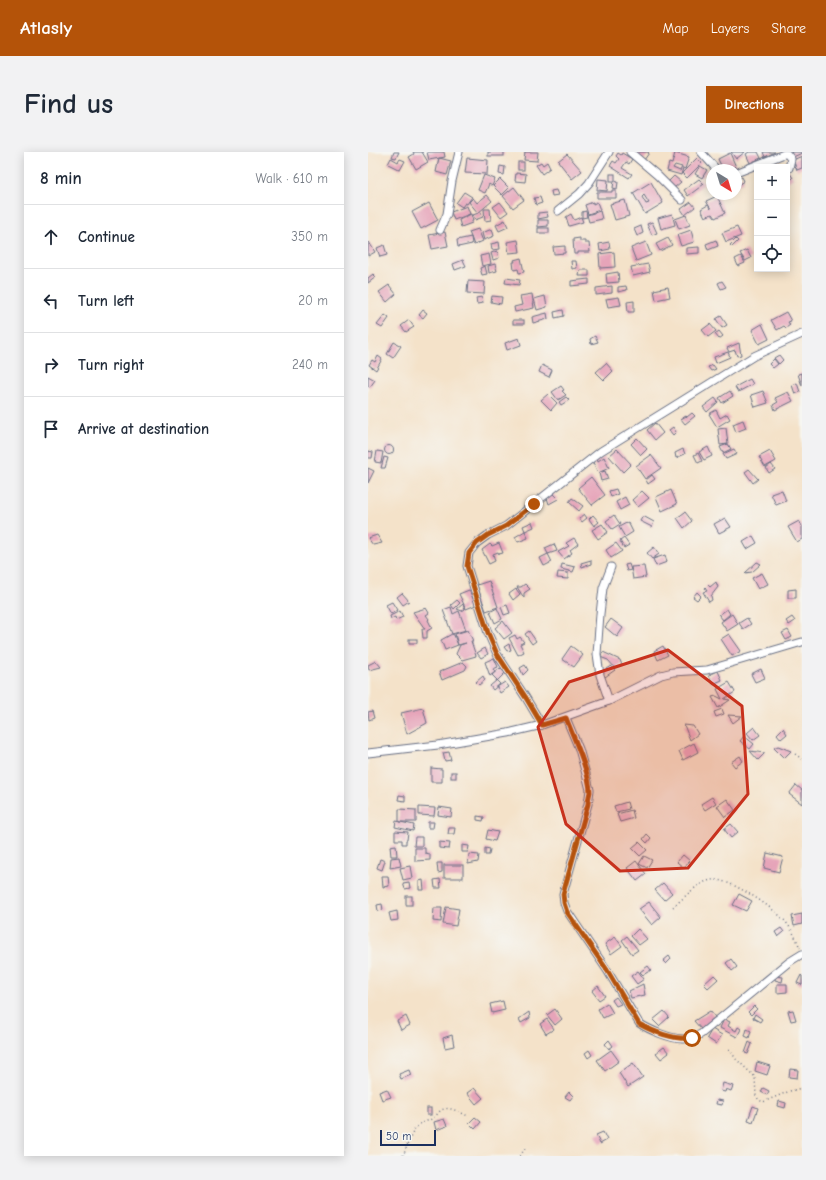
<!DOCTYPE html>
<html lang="en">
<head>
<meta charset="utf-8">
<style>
  body { margin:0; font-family:"Comic Neue",sans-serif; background:#f2f2f3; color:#1f2937 }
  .controls { position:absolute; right:12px; top:12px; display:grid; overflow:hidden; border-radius:0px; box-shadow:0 2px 10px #0003 }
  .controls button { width:36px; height:36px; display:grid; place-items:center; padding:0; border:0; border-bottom:1px solid #e0e1e3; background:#fff; color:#1f2937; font:20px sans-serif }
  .compass { position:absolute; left:338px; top:12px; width:36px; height:36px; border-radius:50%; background:#fff; box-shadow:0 2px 10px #0003; rotate:142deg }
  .scale { position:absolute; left:12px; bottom:10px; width:56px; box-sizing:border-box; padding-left:4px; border:2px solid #1b2f5e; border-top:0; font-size:11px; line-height:14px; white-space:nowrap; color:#1b2f5e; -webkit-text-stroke:3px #f6f6f2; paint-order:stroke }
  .stop { position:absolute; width:12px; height:12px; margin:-9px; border:3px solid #b45309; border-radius:50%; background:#fff }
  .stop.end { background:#b45309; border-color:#fff; box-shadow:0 1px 4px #0008 }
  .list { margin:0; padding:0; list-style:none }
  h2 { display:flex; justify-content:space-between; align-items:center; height:52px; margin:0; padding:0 16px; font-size:17px }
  h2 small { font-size:13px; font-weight:400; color:#747a83 }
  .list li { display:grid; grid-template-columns:26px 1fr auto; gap:12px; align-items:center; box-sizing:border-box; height:64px; padding:0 16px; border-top:1px solid #e0e1e3 }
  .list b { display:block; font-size:15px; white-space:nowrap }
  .list em { font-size:13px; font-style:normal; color:#747a83 }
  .icon { flex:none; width:22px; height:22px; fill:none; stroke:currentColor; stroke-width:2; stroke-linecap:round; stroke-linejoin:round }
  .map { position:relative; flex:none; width:434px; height:1004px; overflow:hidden; border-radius:0px }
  header { display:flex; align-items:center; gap:24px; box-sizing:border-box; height:56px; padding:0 20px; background:#b45309; color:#fff }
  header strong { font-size:19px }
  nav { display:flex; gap:22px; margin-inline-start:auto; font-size:14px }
  .intro { display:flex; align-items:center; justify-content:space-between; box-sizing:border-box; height:96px; padding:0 24px }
  h1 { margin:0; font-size:28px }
  .button { padding:10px 18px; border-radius:0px; background:#b45309; color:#fff; font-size:14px; font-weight:700 }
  main { display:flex; gap:24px; padding:0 24px }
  aside { flex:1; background:#fff; border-radius:0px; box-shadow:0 2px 10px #0003 }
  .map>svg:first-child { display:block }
  .building { fill:#e6a4b9; fill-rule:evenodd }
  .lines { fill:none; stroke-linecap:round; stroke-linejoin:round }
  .street-casing { stroke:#676e83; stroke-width:9 }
  .path { stroke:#676e83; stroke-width:1.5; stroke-dasharray:1 3; stroke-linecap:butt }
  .street { stroke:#fff; stroke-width:7 }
  .route { stroke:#b45309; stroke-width:5 }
  .marked { fill:#c8321e; fill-opacity:0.2; stroke:#c8321e; stroke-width:3; stroke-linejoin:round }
</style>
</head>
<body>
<header>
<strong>Atlasly</strong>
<nav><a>Map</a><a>Layers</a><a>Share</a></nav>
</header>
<div class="intro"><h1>Find us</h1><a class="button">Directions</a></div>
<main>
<aside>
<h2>8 min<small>Walk · 610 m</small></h2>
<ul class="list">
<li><svg class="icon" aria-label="ahead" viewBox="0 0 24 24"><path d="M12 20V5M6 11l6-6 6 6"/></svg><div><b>Continue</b></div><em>350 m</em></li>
<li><svg class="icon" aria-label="left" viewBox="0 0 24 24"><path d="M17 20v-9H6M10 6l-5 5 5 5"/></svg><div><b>Turn left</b></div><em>20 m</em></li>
<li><svg class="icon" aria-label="right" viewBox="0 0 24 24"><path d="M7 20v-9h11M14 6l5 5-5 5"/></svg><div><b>Turn right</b></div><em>240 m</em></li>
<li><svg class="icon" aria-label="arrive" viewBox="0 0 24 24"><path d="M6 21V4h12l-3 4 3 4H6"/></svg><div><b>Arrive at destination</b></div></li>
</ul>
</aside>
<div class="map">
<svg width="434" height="1004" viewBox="0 0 434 1004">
  <rect width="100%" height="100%" fill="#f6f6f2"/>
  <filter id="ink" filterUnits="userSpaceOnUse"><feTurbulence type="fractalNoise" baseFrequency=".025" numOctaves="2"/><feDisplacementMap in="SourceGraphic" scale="8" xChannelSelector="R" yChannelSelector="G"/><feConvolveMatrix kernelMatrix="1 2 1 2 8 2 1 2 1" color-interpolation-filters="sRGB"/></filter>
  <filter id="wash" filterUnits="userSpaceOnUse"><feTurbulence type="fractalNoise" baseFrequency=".012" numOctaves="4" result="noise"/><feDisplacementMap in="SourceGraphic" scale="16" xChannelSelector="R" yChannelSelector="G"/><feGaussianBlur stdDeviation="0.9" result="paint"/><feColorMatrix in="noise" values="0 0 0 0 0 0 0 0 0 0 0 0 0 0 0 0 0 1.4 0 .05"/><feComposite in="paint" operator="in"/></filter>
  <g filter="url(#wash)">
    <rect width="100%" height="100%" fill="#f4e2c9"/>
    <g id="blocks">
      <g class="building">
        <path d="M26 0H31L28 6 24 5Z"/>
        <path d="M45 0H54L60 10 48 17 41 5 46 2Z"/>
        <path d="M59 0H76L77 5 61 8Z"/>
        <rect x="120" y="0" width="16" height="4"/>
        <path d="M157 0H170L169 9 156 8Z"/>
        <path d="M268 0H280L281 1 276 8 267 1Z"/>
        <path d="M363 0H377L368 7Z"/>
        <path d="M381 0H390L393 6 382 11 378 2Z"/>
        <path d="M395 0H407L397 5Z"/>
        <path d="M423 0H434V1L425 5Z"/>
        <path d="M250 1 253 3 254 1 264 7 261 12 258 10 254 16 264 22 261 26 242 14 245 9 248 11 251 7 248 4Z"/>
        <path d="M307 1 321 5 317 17 315 16 313 23 299 19 301 11 304 12ZM307 13 314 15 312 19 305 16Z"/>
        <path d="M362 1 368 15 360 18H355L350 7Z"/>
        <path d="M199 2 214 19 204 27 190 9Z"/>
        <path d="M434 4V16L429 18 425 8Z"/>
        <path d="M23 6 30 10 32 7 37 9 32 18 20 12Z"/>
        <path d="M71 6 83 9 79 23 68 20Z"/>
        <path d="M99 6 120 8 119 22 97 21Z"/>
        <path d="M329 6 334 11 319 26 314 21Z"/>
        <rect x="150" y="10" width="6" height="8"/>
        <path d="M173 10 175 13 179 10 182 16 174 22 168 13Z"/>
        <path d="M132 14 137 15 136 23 131 22Z"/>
        <path d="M332 14 339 18 334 26 327 22Z"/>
        <path d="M419 17 425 26 419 30Z"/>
        <path d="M148 21 158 22 157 30 147 29Z"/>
        <rect x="242" y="22" width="5" height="7"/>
        <path d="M116 23 127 27 124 34 121 32 117 41 110 38Z"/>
        <path d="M306 24 313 30 306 36 300 30Z"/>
        <path d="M374 25 376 29 368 34V28Z"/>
        <path d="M132 27 141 36 134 43 125 34Z"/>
        <path d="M230 27 240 28 239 39 229 38Z"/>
        <path d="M331 27 336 32 320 44 316 38Z"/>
        <path d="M246 29 250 30 249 37 245 36Z"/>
        <path d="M283 30 295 51 277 62 265 41ZM276 43 281 51 278 52 274 45Z"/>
        <path d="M146 35 156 48 145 56 135 44Z"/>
        <path d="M188 38 190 43 184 44 183 39Z"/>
        <path d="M244 38H248V46H229V40H244Z"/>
        <path d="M96 40 104 45 99 52 97 51 94 55 88 51Z"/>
        <path d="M119 43 124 49 110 61 101 50 105 46 109 51Z"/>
        <path d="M349 44 357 61 347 66 344 62 337 65 333 57 340 53 343 57 338 49Z"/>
        <path d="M172 45 174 51 168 53 166 46Z"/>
        <path d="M257 48 261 64 247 68 242 52Z"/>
        <path d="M132 50 140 60 133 65 125 55Z"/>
        <path d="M225 50V52L229 50 232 58 220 62 217 53Z"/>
        <path d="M323 50 327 55 317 63 313 57Z"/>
        <path d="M61 51 70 68 53 77 44 60Z"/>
        <path d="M99 54 102 62 86 68 83 60Z"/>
        <path d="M116 57H122L123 68 117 69Z"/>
        <path d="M218 59 219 65 214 66V60Z"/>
        <path d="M232 59 234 67 221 70 219 63Z"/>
        <path d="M113 60 115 65 107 68 105 63Z"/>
        <path d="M179 60 180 65 170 67V61Z"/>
        <path d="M103 62 105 69H104V71L93 75 91 68Z"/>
        <path d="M203 62 206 68 213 65 215 70 201 74 198 65Z"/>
        <path d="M304 62 307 73 293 77 290 66Z"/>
        <path d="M318 63 322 73 311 77 307 67Z"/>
        <path d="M137 68 140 75 131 79 128 73Z"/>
        <path d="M170 68H180V74L170 75Z"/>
        <path d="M284 70 289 81 284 83 279 72Z"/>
        <path d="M273 74 275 81 269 84 266 77Z"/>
        <path d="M369 75 373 84 358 90 354 81Z"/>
        <rect x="170" y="76" width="11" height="5"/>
        <path d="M110 77 115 89 106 93 101 80Z"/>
        <path d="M124 77 126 84 116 88 114 81Z"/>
        <path d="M323 78 326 90 313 94 309 83Z"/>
        <path d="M77 80 80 94 64 97 61 83Z"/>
        <path d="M103 85 104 92 90 95 89 88Z"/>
        <path d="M212 86V89H217V91H221L222 100H210V102H206L205 87Z"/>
        <path d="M300 86 304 93 292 99 288 92Z"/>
        <path d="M368 87 370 89 364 95 362 93Z"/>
        <path d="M150 88 152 100 141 101 139 90Z"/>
        <path d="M348 88 350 94 340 98 338 92Z"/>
        <path d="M1 90 7 100 0 104V91Z"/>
        <path d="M131 90 132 97 124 98 123 92Z"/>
        <path d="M241 90 242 97 232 99 231 92Z"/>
        <path d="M278 90 283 103 268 109 263 96Z"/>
        <path d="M16 93 19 103 12 105 9 96Z"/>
        <path d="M197 94V101L186 102 185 95Z"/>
        <path d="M331 95V101L318 102V96Z"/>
        <path d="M379 98 383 106 377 109 372 101Z"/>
        <path d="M129 99 131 106 125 108 123 101Z"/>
        <path d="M246 100 247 115 232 116 231 102Z"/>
        <path d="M121 102 123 112 114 114 112 104Z"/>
        <path d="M373 104 377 111 370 114 367 107Z"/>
        <path d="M153 106 156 120 151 121 150 117 146 118 145 110H147L146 108Z"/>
        <path d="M95 108 98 114 87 118 85 112Z"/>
        <path d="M203 109H208L209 116 204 117Z"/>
        <path d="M127 112 129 119 121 121 120 114Z"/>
        <path d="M280 112 282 120 265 124 263 115Z"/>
        <path d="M117 114 119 122 114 123 112 116Z"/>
        <path d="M212 118H221V124H211Z"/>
        <path d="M250 120 251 130 239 131 238 122Z"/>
        <path d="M5 122 8 125 0 131V126Z"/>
        <path d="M138 126 152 128 151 133 137 131Z"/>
        <path d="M221 127V132L203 134V129Z"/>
        <path d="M100 129 117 130 116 142 99 141Z"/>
        <path d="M354 129 358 135 353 137 350 131Z"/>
        <path d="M21 133 28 142 19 150 11 140Z"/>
        <path d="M244 134V141L228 143V136Z"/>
        <path d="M258 134 259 138 250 140V135Z"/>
        <path d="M300 135 302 145 288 148 286 138Z"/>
        <path d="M164 142 166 156 147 160 146 155 154 153 152 144Z"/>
        <path d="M124 144 134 145 133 152 123 150Z"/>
        <path d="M177 144 179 155 169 158 166 147Z"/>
        <path d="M114 145 115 151 109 152 108 146Z"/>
        <path d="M251 145 253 153 240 155 238 147Z"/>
        <path d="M266 149V160H260L259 150Z"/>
        <path d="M55 158 59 161 55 166 51 163Z"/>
        <path d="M195 158 196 164 187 166 186 160Z"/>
        <path d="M418 160 423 169 420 170 422 173 418 176 416 174 409 178 403 168Z"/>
        <path d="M179 161 180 167 165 171 164 165Z"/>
        <path d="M17 163 21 166 14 176 9 173Z"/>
        <path d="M353 164 359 173 354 176 348 167Z"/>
        <path d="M41 168 46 175 38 180 33 174Z"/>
        <rect x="145" y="168" width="11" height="4"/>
        <path d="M342 172 348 179 340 185 334 178Z"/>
        <path d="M394 172 401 187 391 192 384 178Z"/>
        <path d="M351 179 355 184 351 187 347 182Z"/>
        <path d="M227 184 230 190 223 192 222 187Z"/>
        <path d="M151 186 153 193 139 198 137 191Z"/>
        <path d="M26 190 33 194 25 206 19 202Z"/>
        <path d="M371 191 373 203 369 204 367 198 361 200 359 196Z"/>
        <path d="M360 200 362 205 348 211 346 205Z"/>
        <path d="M411 203 415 208 411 212 406 206Z"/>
        <path d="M10 204 14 207 8 218 1 213 4 208 7 210Z"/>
        <path d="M406 207 410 212 405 216 401 212Z"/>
        <path d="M238 211 245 219 236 228 228 220Z"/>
        <path d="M174 213 184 218 181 225 171 220Z"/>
        <path d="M345 213 348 217 343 219 340 215Z"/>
        <path d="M434 221V234L430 222Z"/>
        <path d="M0 224 7 228 2 235 0 234Z"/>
        <path d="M382 227 385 232 370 240 367 235Z"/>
        <path d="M429 231 432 240 427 242 424 233Z"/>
        <path d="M193 234 196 238 194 239 198 243 190 248 184 240Z"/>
        <path d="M362 239 365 244 354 251 351 246Z"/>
        <path d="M395 239 400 251 387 255 383 243Z"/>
        <path d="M420 240 425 249 407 258 405 253 410 250 407 246Z"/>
        <path d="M180 242 189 251 183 258 173 248Z"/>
        <path d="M198 245 201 248 193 253 191 250Z"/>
        <path d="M347 246 350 250 339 260 335 255Z"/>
        <path d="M348 258 352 266 359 262 362 267 349 275 341 262Z"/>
        <path d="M324 261 327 264 317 272 313 267 318 264 319 265Z"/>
        <path d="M375 268 378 276 368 280 365 272Z"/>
        <path d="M287 271 295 281 287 288 279 278Z"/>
        <path d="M305 275 308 280 305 283 301 278Z"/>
        <path d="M358 276 360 292 352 293 350 277Z"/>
        <path d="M269 286 279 297 273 303 263 292Z"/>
        <path d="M360 292 363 297 355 301 352 295Z"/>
        <circle cx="21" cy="298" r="4.5"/>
        <path d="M340 295 344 304 336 308 331 300Z"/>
        <path d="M249 297 263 312 255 320 241 304Z"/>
        <path d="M315 297 317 302 308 306 307 301Z"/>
        <path d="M366 297 369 302 358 307 355 302Z"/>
        <path d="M0 299 5 300 4 306H0Z"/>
        <path d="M9 299 15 300 13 311 7 310Z"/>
        <path d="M402 299 408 309 397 315 391 305Z"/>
        <path d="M330 301 334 309 330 311 326 303Z"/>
        <path d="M283 303 293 316 277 327 268 314Z"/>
        <path d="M16 305 20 306 17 316H13Z"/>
        <path d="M236 305 241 316 230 321 224 308 229 306 230 309Z"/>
        <path d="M403 312 407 317 401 321 398 316Z"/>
        <path d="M0 316 6 319 0 331Z"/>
        <path d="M381 317 390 327 385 331 377 320Z"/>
        <path d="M237 319 240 327 233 329 231 321Z"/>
        <path d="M284 323 287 327 280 332 278 328Z"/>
        <path d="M223 325 237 343 224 353 210 336Z"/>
        <path d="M248 337 250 342 243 345 241 339Z"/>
        <path d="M303 338 309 352 294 359 288 345Z"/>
        <path d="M414 338 418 349 408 353 403 342Z"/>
        <path d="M274 339 281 346 270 355 264 348Z"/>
        <path d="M184 341 190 347 181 352 179 346Z"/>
        <path d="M257 345 261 353 252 358 248 350Z"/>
        <path d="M204 346 215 354 211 359 201 350Z"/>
        <path d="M317 360 324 369 316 376 309 366Z"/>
        <path d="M216 362 219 366 214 370 211 366Z"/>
        <path d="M225 363 231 370 226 374 221 367Z"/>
        <path d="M246 363 252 372 244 377 238 369Z"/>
        <path d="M275 364 286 370 284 375 272 369Z"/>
        <path d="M357 366 363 375 351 381 346 372Z"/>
        <path d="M431 369 434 374V387L429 390 420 375Z"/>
        <path d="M164 370 166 375 157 379 160 386 150 390 147 385 157 379 155 374Z"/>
        <path d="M260 370 265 380 257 385 251 375Z"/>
        <path d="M234 372 240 380 230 387 224 378Z"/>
        <path d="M9 383 14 391 5 393 0 386Z"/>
        <path d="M385 384 389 391 379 397 375 390Z"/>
        <path d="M206 386 210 392 202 398 204 401 196 407 190 400 201 394 198 391Z"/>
        <path d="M256 386 261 393 256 396 252 389Z"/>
        <path d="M131 391 135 401 131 402 130 400 125 402 127 409 121 412 114 398 122 392 124 394Z"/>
        <path d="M248 391 254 399 243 406 238 398Z"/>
        <path d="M186 392 189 399 180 402 184 410 176 414 172 406 180 402 177 396Z"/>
        <path d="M286 395 291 402 284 407 279 401Z"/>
        <path d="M297 403 299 410 288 414 285 407Z"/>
        <path d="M223 408V412L214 415 213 411Z"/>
        <path d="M389 410 393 412 384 420 377 421Z"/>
        <path d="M194 412 207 415 205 420 193 417Z"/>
        <path d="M261 412 263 418 259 419 257 413Z"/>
        <path d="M276 414 278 425 265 427 263 415Z"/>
        <path d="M190 420 200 421V427L189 426Z"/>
        <path d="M394 421 400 432 390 437 384 426Z"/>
        <path d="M121 429 130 455 118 459 109 433Z"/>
        <path d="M348 430 350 435 343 444 344 448 341 450 335 440 339 439 337 436 340 433 342 435Z"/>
        <path d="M157 432 162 437 156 441V446L149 435H153Z"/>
        <path d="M148 437 152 442 145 448 141 442Z"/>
        <path d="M428 437V446H420V438Z"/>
        <path d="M101 438 108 453 98 457 91 442Z"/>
        <path d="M329 440 333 444 329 448 325 445Z"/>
        <path d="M34 441 41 449 35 453 29 445Z"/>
        <path d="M89 448 92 451 86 457 83 453Z"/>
        <path d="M24 450 29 458 23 462 18 453Z"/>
        <path d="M95 452 97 457 94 459 89 457Z"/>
        <path d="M139 453 142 461 136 463 133 455Z"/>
        <path d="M83 455 85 462 91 459 98 478 84 482 86 483 90 493 77 498 73 488 84 482 75 458Z"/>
        <path d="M58 456 61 461 58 463 61 467 60 468 64 476 59 479V486H55L54 477H57L45 460Z"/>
        <path d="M129 456 134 467 127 471 122 460Z"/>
        <path d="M359 457 362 462 355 468 351 463Z"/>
        <path d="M32 459 35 465 28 468 27 465 23 467 22 464Z"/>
        <path d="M364 462 370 472 359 479 353 470Z"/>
        <path d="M424 465 427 469 421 473 418 469Z"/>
        <path d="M379 466 383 472 375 477 371 471Z"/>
        <path d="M243 467 255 476 249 485 237 475Z"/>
        <path d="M135 469 144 481 136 487 127 476Z"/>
        <path d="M100 478 105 489H103L108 504 94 508 88 502 92 493 98 491 90 493 87 482Z"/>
        <path d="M420 478 424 485 418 488 414 481Z"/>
        <path d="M161 479 168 489 164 492 157 482Z"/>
        <path d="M361 482 373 499 364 504 353 487Z"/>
        <path d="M147 483 149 487 152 485 156 490 152 492 156 500 150 503 141 486Z"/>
        <rect x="41" y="487" width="8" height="4"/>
        <path d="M141 492 143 498 139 499 136 495Z"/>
        <path d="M203 494 215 503 206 515 194 507Z"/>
        <path d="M295 494 300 503 290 508 286 499Z"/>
        <path d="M117 496 120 502 113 506 109 501Z"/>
        <path d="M235 500 252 508 254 513 247 516 240 508 232 505Z"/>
        <path d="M126 506 130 515 125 517 127 520 122 524 117 510Z"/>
        <path d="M8 509 13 515 1 518 0 513Z"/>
        <path d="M95 510 99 514 97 518 74 528 71 520Z"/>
        <path d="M157 513 160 518 155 523 152 516Z"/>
        <path d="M243 514 247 518 237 525 233 520Z"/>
        <path d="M132 516 137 521 129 529 132 532 125 538 122 534 129 528 124 523Z"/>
        <path d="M393 517 397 526 387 530 383 522Z"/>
        <path d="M350 519 354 528 345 532 341 523Z"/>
        <path d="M115 524 117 528 111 533 108 530Z"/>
        <path d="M137 530 141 535 132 541 129 535Z"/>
        <path d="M361 530 367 540 356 547 362 548 350 556 344 545 348 544 354 547 349 537Z"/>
        <path d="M55 556 59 571 39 582 33 561Z"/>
        <path d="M354 557 356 562 348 565 346 560Z"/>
        <path d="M4 559 6 566 1 568 0 560Z"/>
        <path d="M360 563 374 564 365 571Z"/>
        <path d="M316 573 325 574 330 582 322 588Z"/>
        <path d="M386 575 392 583 385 588 379 581Z"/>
        <path d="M415 576 419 582 413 587 409 582Z"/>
        <path d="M376 584 386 592 382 597 372 589Z"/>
        <path d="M326 591 330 600 315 608 311 599Z"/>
        <path d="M410 594 423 599 416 606 406 596Z"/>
        <path d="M382 599 397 601 390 608Z"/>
        <path d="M81 600 83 608 77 609 75 601Z"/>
        <path d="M372 604 375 609 367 615 363 610Z"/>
        <path d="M63 616 74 617V630H63Z"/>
        <rect x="83" y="620" width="5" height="6"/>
        <path d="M428 633 434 638V652L421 642Z"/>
        <path d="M31 643 37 644V649L30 648Z"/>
        <path d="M344 645 348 651 337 658 333 652Z"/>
        <path d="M359 647 367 658 357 665 349 654Z"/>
        <path d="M259 650 261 657 248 660 246 654Z"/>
        <path d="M51 655 67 656 66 664 51 663Z"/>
        <path d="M71 655 84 657 83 665 70 663Z"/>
        <path d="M31 657 48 658V670H31Z"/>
        <path d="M264 658 266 666 252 670 249 662Z"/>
        <path d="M109 664 116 665 115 669 109 668Z"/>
        <path d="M28 669 46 673 45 679 27 675Z"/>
        <path d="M60 670H66L65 676H60Z"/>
        <path d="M363 672 370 680 363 686 356 677Z"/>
        <path d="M81 676H87L86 682H80Z"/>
        <path d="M120 678 130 680 127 689 118 687Z"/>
        <path d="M27 679 40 680 39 688H38V692H34V688H27Z"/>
        <path d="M279 682 283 686 279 691 275 687Z"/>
        <path d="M47 685H54V694H46Z"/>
        <path d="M71 690 82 691 81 697 71 696Z"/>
        <path d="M271 690 279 698 272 704 264 696Z"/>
        <path d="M28 693 29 704H23L22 694Z"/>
        <path d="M94 693 101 694 100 700H94Z"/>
        <path d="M47 696H57V701L62 702V708L47 709Z"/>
        <path d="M117 696 122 697 121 703H117Z"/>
        <path d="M399 701 415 705 411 720 396 716Z"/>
        <path d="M101 702 111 703 110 710 100 712Z"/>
        <path d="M315 703 322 709 316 716 309 710Z"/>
        <path d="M276 704 284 708 279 716 271 712Z"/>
        <path d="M31 705 33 714 22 716 23 706Z"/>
        <path d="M12 707 17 709 14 718 9 716Z"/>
        <path d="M268 709 278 722 269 729 259 716Z"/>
        <path d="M69 711H74V720L70 721Z"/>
        <rect x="76" y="713" width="19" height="13"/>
        <path d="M42 714 44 726 35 728 32 716Z"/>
        <path d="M14 724H20L21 734 15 735Z"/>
        <path d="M72 727 73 736H67L66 728Z"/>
        <path d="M55 728 56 738H51V729Z"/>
        <path d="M41 730 42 736 37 737 35 731Z"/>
        <path d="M295 731 304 741 296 748 287 738Z"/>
        <path d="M371 742 384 749 378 759 365 753Z"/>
        <rect x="38" y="744" width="6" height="9"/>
        <path d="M281 750 293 765 284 773 271 757Z"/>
        <path d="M14 752 15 758 10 759 9 753Z"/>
        <path d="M78 755 91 757 88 774 75 772Z"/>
        <path d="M66 756H74L73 770 65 769Z"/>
        <path d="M29 759 30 768 23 769 21 761Z"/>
        <path d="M434 762V772L426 774 424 764Z"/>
        <path d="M413 776 416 780 410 785 407 780Z"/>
        <path d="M270 777 279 787 271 793 263 784Z"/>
        <path d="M259 784 270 798 264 802 254 788Z"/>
        <path d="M247 785 254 794 243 802 237 792Z"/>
        <path d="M301 804 303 807 298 812 295 809Z"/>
        <path d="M363 807 369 815 364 819 358 811Z"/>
        <path d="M280 814 283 818 275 823 272 820Z"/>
        <path d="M270 819 276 827 269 832 263 824Z"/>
        <path d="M346 823 350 827 340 836 336 832Z"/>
        <path d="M433 823 434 824V833L429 831Z"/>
        <path d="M407 824 415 825 414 830 407 828Z"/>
        <path d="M275 832 277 843 263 846 261 839Z"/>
        <path d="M409 832H419V840L409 841Z"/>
        <path d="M230 834 237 844 231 848 224 839Z"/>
        <path d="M248 845 253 852 248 854 244 848Z"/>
        <path d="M135 849 137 858 124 861 122 852Z"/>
        <path d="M239 851 245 861 235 866 230 857Z"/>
        <path d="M386 854 389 857 383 863 380 860Z"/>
        <path d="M187 857 194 867 187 873 179 863Z"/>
        <path d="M425 858 428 868 423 869 420 859Z"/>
        <path d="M296 859 301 865 291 874 285 868Z"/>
        <path d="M342 859 347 865 333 877 326 869Z"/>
        <path d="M161 860 162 866 153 871 151 867Z"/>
        <path d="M387 862 394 867 392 870 385 866Z"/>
        <path d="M38 864 42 873 33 878 29 869Z"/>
        <path d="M179 867 186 877 178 882 172 872Z"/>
        <path d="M356 867 362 870 360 874 368 879 370 875 373 877 369 885 352 876Z"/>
        <path d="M344 877 354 883 348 892 339 886Z"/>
        <path d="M379 877 383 879 381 886 377 884Z"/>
        <path d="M84 883 86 894 77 896 75 886Z"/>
        <path d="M241 888 245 894 241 897 237 892Z"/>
        <path d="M381 890 384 892 380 902 377 901Z"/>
        <path d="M296 895 301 901 293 907 288 901Z"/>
        <path d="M221 898 224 903 220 906 217 901Z"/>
        <path d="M243 898 251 909 237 919 229 908Z"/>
        <path d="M389 910 402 914 399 923 387 919Z"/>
        <path d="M265 911 275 925 260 935 251 921Z"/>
        <path d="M422 917 430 918 429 926 421 925Z"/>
        <path d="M41 918 43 923 33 927 31 922Z"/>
        <path d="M355 931 365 934 363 939 358 937 357 940 353 939Z"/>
        <path d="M106 936 115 946 108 952 99 941Z"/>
        <path d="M395 936 401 939 399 943 393 940Z"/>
        <path d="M19 937 23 945 14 948 11 940Z"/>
        <path d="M201 940 205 944 202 948 197 945Z"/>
        <path d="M349 948 355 949 354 953 348 952Z"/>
        <path d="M411 949 418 951 417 956 410 954Z"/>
        <path d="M385 954 390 956 385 970 380 968Z"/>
        <rect x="59" y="956" width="4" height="7"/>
        <path d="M107 965 113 970 107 977 101 971Z"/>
        <path d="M76 967 79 974 68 978 66 970Z"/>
        <path d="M235 980 239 988 232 992 228 983Z"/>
      </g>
    </g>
  </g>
  <g filter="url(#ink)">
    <use href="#blocks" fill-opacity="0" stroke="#676e83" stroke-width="1"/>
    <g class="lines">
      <g class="street-casing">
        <g id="street">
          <path d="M262 0 289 23 314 48"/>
          <path d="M333 0 349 18"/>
          <path d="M368 21 416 2H419L423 7 421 16"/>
          <path d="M190 59 211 42 221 31 241 0"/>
          <path d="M72 78 79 62 84 29 91 0"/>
          <path d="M241 549 232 523 229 502 232 462 235 436 243 415"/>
          <path d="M198 566 211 597 218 622 222 638 220 652 195 742 196 751 199 759 239 818 271 871C281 878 303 887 315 887 322 887 327 885 333 882L421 810 434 802"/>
          <path d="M174 573 158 546 129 502 120 481 99 414 101 401 109 391 120 383 138 374 233 299 386 204 434 182"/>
          <path d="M0 601 70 593 140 581 174 573 241 549 293 523 305 520 339 518 434 490"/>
        </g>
      </g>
      <g class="path">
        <path d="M427 602 434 607"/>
        <path d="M305 755C315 747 330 730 343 728 360 725 403 754 415 767 423 775 428 786 432 796"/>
        <path d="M361 897 368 907 387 925 388 944 391 948 395 950 422 939 434 936"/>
        <path d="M35 1004C40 993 43 978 53 971 57 969 61 969 65 966 69 964 71 958 76 957 84 955 93 961 100 964"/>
        <path d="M152 1004 158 995"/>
      </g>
      <use href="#street" class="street"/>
    </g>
  </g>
  <g class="lines" filter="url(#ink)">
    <path class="route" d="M166 352 138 374 120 383 109 391 101 401 99 414 120 481 129 502 158 546 174 573 198 566C205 584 222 621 222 640 221 644 220 648 220 652L195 742 196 751 199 760 239 818 271 872C286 880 306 888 324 886"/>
  </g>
  <path class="marked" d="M300 498 374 554 380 642 320 716 252 719 198 672 170 575 201 530Z"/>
</svg>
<div class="controls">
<button>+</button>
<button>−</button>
<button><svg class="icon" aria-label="locate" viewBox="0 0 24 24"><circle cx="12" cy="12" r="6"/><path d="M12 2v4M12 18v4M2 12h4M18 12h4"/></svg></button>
</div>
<svg class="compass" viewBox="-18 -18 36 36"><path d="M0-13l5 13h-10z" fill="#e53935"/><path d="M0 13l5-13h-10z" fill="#747a83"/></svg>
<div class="scale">50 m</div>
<div class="stop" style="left:324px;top:886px"></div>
<div class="stop end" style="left:166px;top:352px"></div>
</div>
</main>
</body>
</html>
